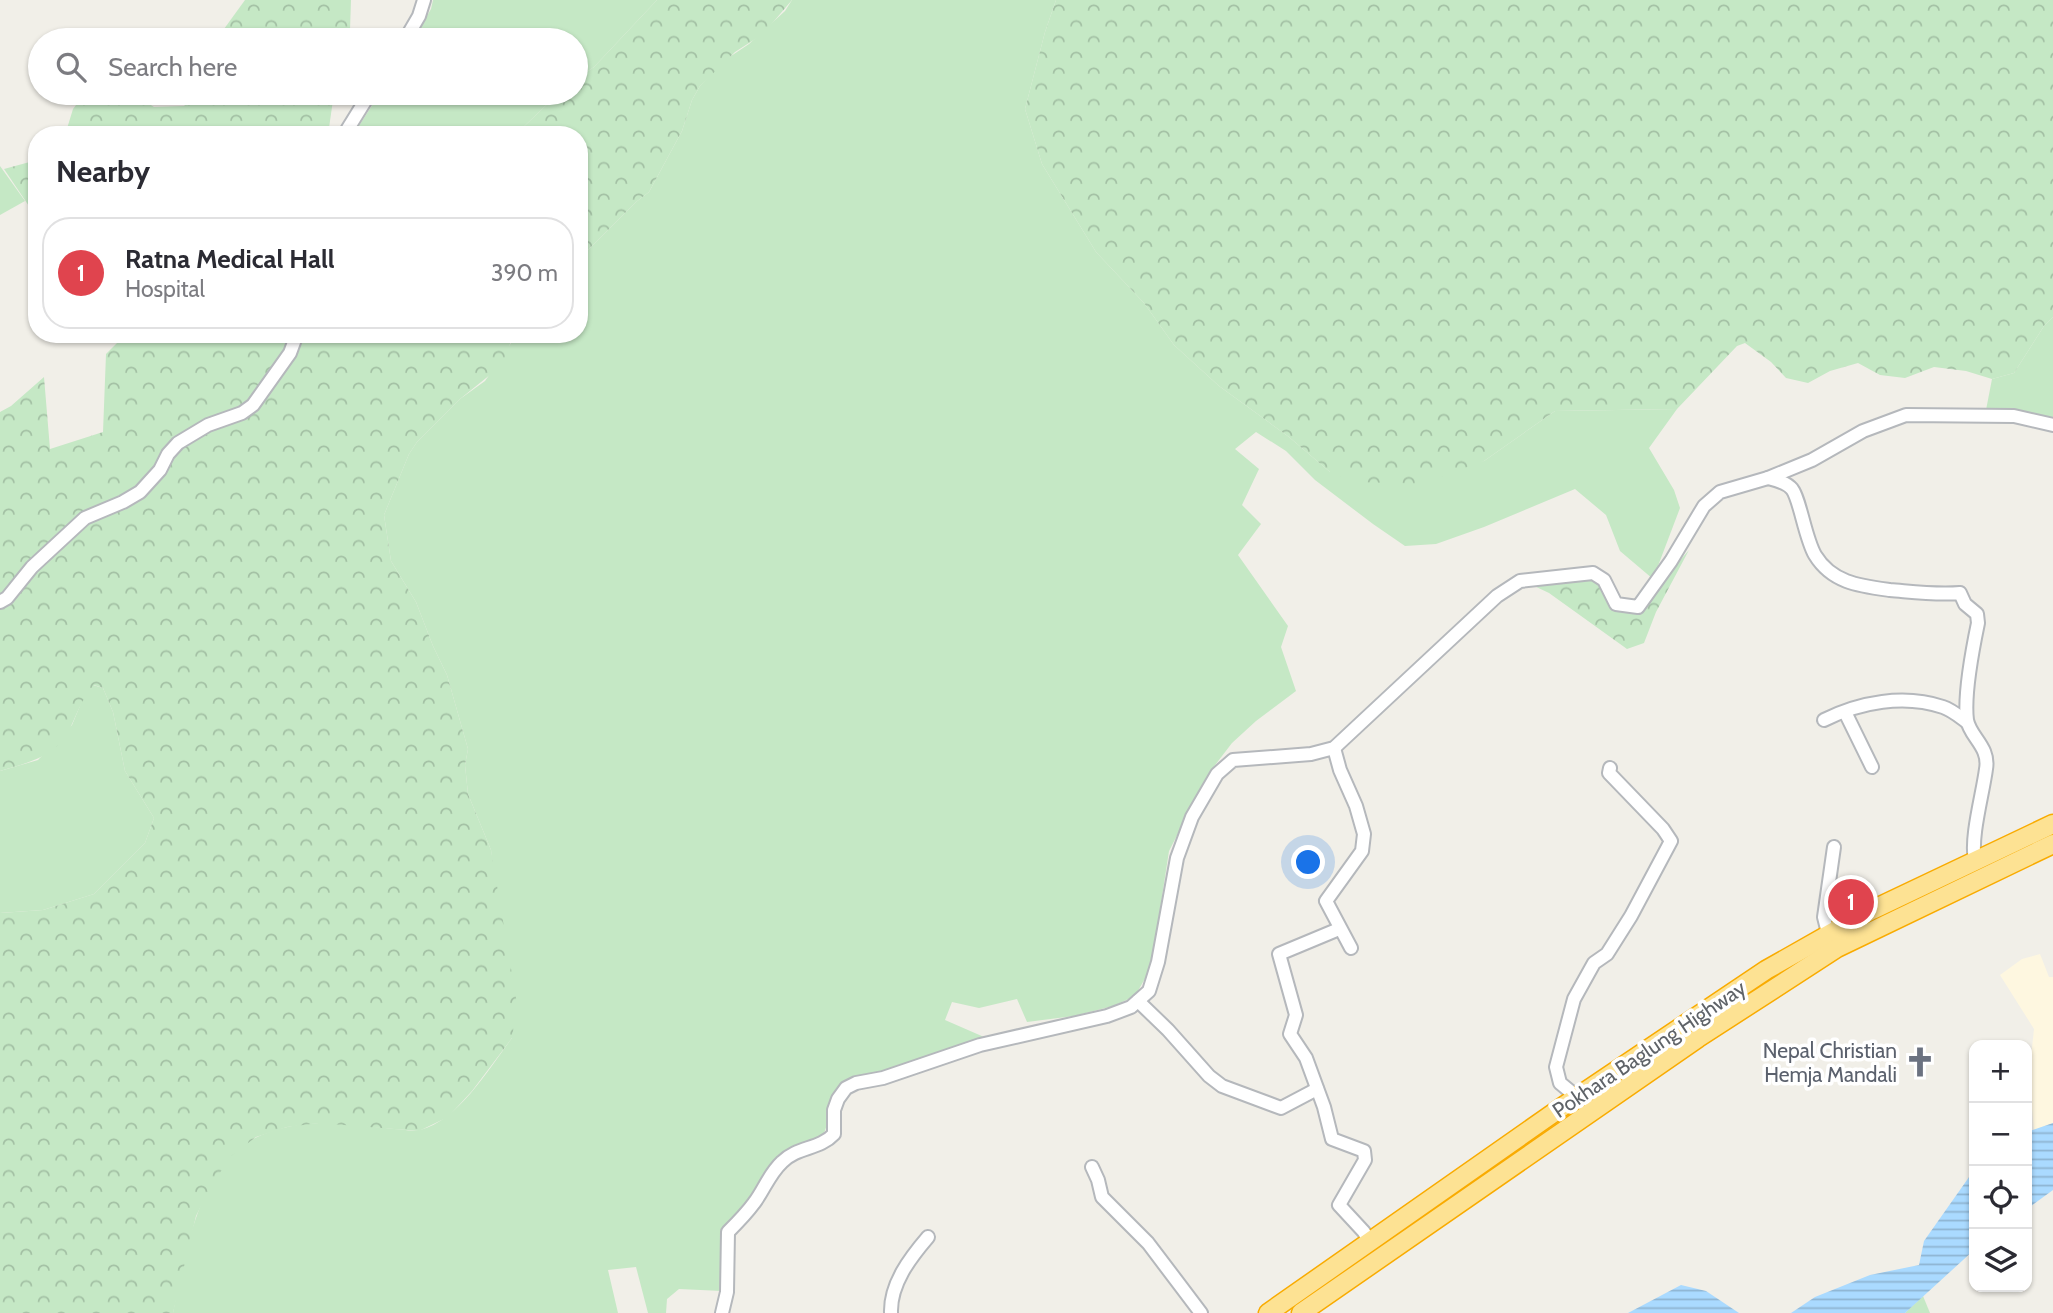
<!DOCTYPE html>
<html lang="en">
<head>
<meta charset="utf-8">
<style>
  body { margin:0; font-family:Cabin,sans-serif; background:#f7f7f7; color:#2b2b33 }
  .controls { position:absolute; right:21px; bottom:21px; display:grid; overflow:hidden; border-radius:14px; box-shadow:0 2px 5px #0004 }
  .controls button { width:63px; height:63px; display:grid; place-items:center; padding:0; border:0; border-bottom:2px solid #e1e1e2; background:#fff; color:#2b2b33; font:35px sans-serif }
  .you { position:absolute; left:1309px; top:863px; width:24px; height:24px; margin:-18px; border:5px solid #fff; border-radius:50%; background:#1a73e8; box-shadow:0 0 0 10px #1a73e833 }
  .badge { display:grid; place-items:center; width:46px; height:46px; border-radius:50%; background:#0b8043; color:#fff; font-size:23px; font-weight:700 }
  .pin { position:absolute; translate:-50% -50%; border:4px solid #fff; box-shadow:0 2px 7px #0006 }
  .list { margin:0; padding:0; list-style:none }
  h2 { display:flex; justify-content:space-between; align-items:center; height:91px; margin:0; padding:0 28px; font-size:30px }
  h2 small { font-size:23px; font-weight:400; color:#7c7c81 }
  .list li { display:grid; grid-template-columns:46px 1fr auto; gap:21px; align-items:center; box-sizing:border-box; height:112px; margin:0 14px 14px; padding:0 14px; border:2px solid #e1e1e2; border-radius:28px }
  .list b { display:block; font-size:26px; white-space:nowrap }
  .list p { margin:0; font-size:23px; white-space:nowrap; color:#7c7c81 }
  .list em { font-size:23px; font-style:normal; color:#7c7c81 }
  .icon { flex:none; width:38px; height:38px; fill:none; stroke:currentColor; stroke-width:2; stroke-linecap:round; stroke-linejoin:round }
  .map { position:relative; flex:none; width:2053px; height:1313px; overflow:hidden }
  .search { position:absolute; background:#fff; box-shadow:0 2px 5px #0004; left:28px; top:28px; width:560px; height:77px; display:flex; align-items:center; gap:18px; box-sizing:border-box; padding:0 24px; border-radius:38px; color:#7c7c81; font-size:26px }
  .panel { position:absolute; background:#fff; box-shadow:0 2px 5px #0004; left:28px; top:126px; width:560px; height:217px; border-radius:28px }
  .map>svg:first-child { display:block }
  .commercial { fill:#fef7e0 }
  .grass { fill:#c5e8c5 }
  .forest { fill:url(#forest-crowns) }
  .water { fill:url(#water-rules) }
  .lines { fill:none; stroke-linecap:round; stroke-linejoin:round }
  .minor-casing { stroke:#b5b8bc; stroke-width:16 }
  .highway-casing { stroke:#f9ab00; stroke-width:21 }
  .minor { stroke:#fff; stroke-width:12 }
  .highway { stroke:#fde293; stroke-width:18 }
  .labels { text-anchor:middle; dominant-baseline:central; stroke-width:7; stroke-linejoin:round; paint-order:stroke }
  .street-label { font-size:21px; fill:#5f6368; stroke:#fff }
  .worship-label { font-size:21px; fill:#5b616d; stroke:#fff; text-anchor:end }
</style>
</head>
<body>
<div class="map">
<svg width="2053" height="1313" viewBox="0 0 2053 1313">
  <defs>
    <pattern id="forest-crowns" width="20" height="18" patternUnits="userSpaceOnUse" patternTransform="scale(1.75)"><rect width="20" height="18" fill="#c5e8c5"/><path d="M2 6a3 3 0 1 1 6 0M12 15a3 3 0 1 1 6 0" fill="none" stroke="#a3c0a4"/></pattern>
    <pattern id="water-rules" width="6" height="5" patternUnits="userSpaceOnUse" patternTransform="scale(1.75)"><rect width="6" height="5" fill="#aadaff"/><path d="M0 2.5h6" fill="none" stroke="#8eb4d2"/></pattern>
  </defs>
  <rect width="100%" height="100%" fill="#f1efe8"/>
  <path class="commercial" d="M2040 954 2049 977H2053V1123L2034 1130 2029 1075 2034 1029 2000 975 2022 959Z"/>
  <g class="grass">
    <path d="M433 0H657L594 67 576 79V40H413L431 9Z"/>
    <path d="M792 0H1056L1045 32 1025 109 1042 164 1096 252 1144 303 1174 345 1219 386 1289 437 1330 472 1484 461 1555 411 1677 409 1649 448 1674 490 1680 508 1653 579 1620 551 1606 515 1575 489 1484 527 1436 544 1405 546 1373 524 1315 480 1286 451 1256 432 1235 449 1259 469 1242 505 1261 524 1238 555 1288 626 1281 647 1296 691 1256 721 1232 743 1209 773 1169 851 1151 968 1135 996 1113 1006 1074 1016 1027 1022 1017 999 979 1008 952 1002 945 1020 984 1037C955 1047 926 1062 896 1069 880 1073 858 1072 844 1082 827 1094 832 1121 822 1137L790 1148 770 1167 747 1204 734 1219 722 1291 679 1289 667 1299 666 1313H648L636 1267 608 1270 618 1313H173C182 1266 196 1190 231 1155 253 1133 289 1124 319 1123 344 1122 369 1127 394 1129 402 1129 412 1132 420 1130 459 1120 489 1068 512 1038L491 850 468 794 465 765 468 749 447 675 433 646 416 602 391 561 384 515 409 454 417 442 460 399 485 381 511 343 513 334H579V259L636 202 649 192 682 131 692 100 700 86 722 62 749 44 785 11Z"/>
    <path d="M380 93H559L515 135H474L471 132 466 135H353Z"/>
    <path d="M0 166 25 201 0 215Z"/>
    <path d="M2053 317V417L1986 410 1992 379 2014 373 2044 326Z"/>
    <path d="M93 685 103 688 113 712 125 771 154 818 145 843 94 894 43 910 0 913V771L38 760 72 725 84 696Z"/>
    <path d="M1923 1296 1930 1313H1905Z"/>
  </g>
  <g class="forest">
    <path d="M245 0H351L350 30 346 40H216Z"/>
    <path d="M657 0H792L763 34 735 52 700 86 692 100 682 131 649 192 636 202 579 259V135H515L559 93H576V79L594 67Z"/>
    <path d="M1056 0H2053V317L2044 326 2014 373 1992 379 1966 371 1934 367 1905 378 1880 375 1858 363 1830 371 1808 383 1786 378 1771 362 1745 343 1737 346 1677 409 1555 411 1484 461 1421 484 1355 482 1330 472 1289 437 1219 386 1174 345 1144 303 1096 252 1042 164 1025 109 1045 32Z"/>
    <path d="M85 93H132L154 107 184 106 197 93H334L328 135H65L73 109Z"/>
    <path d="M37 160V218L4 169Z"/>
    <path d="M126 334H513L506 357 496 370 460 399 417 442 409 454 384 515 391 561 416 602 433 646 447 675 468 749 465 765 468 794 491 850 517 1004 512 1038 472 1091 448 1117 419 1131 319 1123 287 1127 256 1137 231 1156 211 1186 196 1216 173 1313H0V913L43 910 94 894 145 843 154 818 125 771 113 712 103 688 94 685C83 697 79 709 72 724 59 756 30 762 0 771V412L11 406 44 377 50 449 103 432 106 354Z"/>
    <path d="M1689 550 1656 612 1644 643 1627 649 1549 593 1530 584 1591 580 1636 611Z"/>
  </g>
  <g class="water">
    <path d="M2053 1123V1190L2027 1209V1132Z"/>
    <path d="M1974 1170V1250L1905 1313H1791L1815 1297 1870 1275 1919 1265 1924 1241Z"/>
    <path d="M1681 1285 1706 1291 1739 1313H1628Z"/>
  </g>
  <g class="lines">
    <g class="minor-casing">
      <g id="minor">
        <path d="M405 40 419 16 424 0"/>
        <path d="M344 135 370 93"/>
        <path d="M1768 478C1776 480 1786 482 1792 489 1800 499 1805 538 1815 555 1832 583 1860 586 1890 590 1914 592 1935 595 1960 593L1965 604 1977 614 1978 623C1973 647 1964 696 1967 720 1970 737 1990 747 1986 769 1983 793 1970 838 1975 860"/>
        <path d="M0 602 7 598 32 567 85 518 123 502 140 492 160 470 168 454 178 443 208 425 242 413 253 405 290 353 297 334"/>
        <path d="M1845 712 1872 767"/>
        <path d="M1824 720C1860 702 1904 694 1943 707 1952 710 1960 717 1967 722"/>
        <path d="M1334 748 1340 770 1356 806 1364 834 1362 851 1326 901 1351 948"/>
        <path d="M1339 929 1279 954 1296 1015 1290 1034 1306 1058 1324 1107 1332 1139 1364 1151 1365 1160 1339 1205 1364 1232 1369 1242"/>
        <path d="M1828 933 1824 917 1834 847"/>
        <path d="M1138 1001 1168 1030 1209 1076 1222 1086 1281 1108 1317 1089"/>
        <path d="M1577 1097 1560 1083 1556 1067 1574 999 1594 963 1607 954 1631 916 1671 841 1663 829 1609 773 1610 768"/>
        <path d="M1092 1167 1098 1180 1102 1197 1148 1243 1201 1313"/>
        <path d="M722 1313 727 1292 728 1232C737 1223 746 1214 754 1203 764 1190 769 1174 782 1162 798 1146 819 1150 834 1134V1110L838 1099 846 1088 856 1083 883 1078 980 1045 1107 1016 1131 1007 1149 991 1158 962 1177 858 1192 817 1217 774 1233 760 1311 754 1334 748 1497 596 1520 581 1593 573 1604 580 1616 604 1638 607 1671 561 1704 506 1720 492 1768 478 1812 460 1863 431 1906 415 2014 416 2053 425"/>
        <path d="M891 1313C890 1284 910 1258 928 1237"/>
      </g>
    </g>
    <g class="highway-casing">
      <g id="highway">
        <path d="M1268 1313 1562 1107 1766 970 1872 910 2053 824"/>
        <path d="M1301 1313 1698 1038 1837 948 2053 844"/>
      </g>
    </g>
    <use href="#minor" class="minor"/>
    <use href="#highway" class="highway"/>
  </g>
  <defs>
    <g id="church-bare" transform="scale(2.415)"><path d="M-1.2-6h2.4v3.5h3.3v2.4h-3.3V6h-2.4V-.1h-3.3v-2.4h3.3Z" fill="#6b7280" stroke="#fff" stroke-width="2.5" paint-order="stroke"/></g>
  </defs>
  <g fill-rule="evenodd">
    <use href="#church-bare" x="1920" y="1062"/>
  </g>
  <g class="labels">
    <g class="street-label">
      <text transform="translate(1649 1049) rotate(-34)">Pokhara Baglung Highway</text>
    </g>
    <g class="worship-label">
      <text x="1897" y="1050">Nepal Christian<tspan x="1897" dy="24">Hemja Mandali</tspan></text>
    </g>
  </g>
</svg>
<div class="controls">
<button>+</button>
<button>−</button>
<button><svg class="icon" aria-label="locate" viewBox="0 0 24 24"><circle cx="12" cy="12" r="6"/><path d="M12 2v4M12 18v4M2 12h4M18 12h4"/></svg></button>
<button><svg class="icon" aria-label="layers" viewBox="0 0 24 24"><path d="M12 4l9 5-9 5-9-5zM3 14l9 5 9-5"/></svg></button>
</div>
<div class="you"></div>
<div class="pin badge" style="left:1851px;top:902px;background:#e0444e">1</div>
<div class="search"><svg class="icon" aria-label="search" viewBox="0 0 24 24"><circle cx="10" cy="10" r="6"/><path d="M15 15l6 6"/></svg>Search here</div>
<section class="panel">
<h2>Nearby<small></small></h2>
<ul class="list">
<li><span class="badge" style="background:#e0444e">1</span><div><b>Ratna Medical Hall</b><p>Hospital</p></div><em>390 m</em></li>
</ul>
</section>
</div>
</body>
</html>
